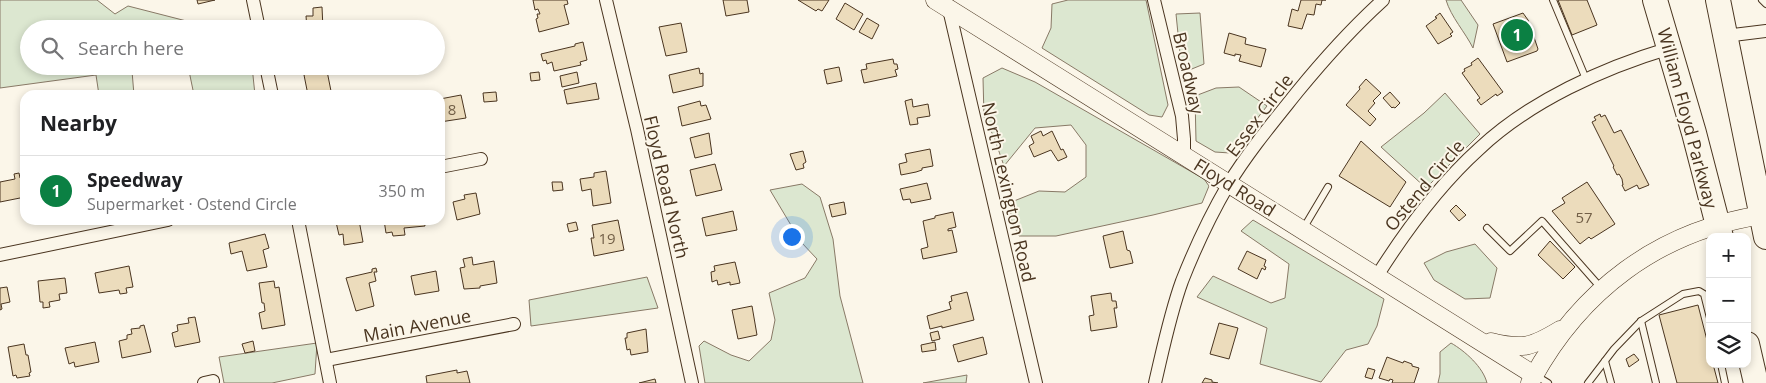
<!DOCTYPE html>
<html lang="en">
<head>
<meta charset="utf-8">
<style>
  body { margin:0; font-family:"Open Sans",sans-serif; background:#f6f6f6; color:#202124 }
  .controls { position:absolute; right:15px; bottom:15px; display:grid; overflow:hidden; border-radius:10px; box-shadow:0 2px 8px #0003 }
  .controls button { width:45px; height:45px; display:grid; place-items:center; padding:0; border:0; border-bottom:1px solid #e0e0e0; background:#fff; color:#202124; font:25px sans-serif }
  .you { position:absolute; left:791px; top:236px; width:18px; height:18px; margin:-12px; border:4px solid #fff; border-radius:50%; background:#1a73e8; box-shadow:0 0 0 8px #1a73e833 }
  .badge { display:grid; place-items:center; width:32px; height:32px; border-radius:50%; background:#0b8043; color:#fff; font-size:16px; font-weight:700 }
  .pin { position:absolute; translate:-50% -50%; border:2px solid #fff; box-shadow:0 1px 5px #0006 }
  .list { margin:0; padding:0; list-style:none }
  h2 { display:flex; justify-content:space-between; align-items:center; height:65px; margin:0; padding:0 20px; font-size:21px }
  h2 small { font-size:16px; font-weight:400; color:#757577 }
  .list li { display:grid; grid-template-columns:32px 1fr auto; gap:15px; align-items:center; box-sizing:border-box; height:70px; padding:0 20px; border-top:1px solid #e0e0e0 }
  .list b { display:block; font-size:19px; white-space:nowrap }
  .list p { margin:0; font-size:16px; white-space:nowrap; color:#757577 }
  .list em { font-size:16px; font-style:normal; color:#757577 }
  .icon { flex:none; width:28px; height:28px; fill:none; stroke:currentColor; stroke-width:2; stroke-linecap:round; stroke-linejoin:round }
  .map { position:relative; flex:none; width:1766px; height:383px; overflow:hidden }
  .search { position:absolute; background:#fff; box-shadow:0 2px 8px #0003; left:20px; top:20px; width:425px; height:55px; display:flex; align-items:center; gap:12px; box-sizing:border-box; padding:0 18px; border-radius:28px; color:#757577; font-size:19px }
  .panel { position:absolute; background:#fff; box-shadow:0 2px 8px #0003; left:20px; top:90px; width:425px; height:135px; border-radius:15px }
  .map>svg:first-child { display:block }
  .green { fill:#dce7d0; stroke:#887966 }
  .building { fill:#ecdcbc; stroke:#4a3520 }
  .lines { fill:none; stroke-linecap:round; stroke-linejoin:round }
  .lane-casing { stroke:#4a3520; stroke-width:8 }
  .street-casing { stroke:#4a3520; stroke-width:14 }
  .secondary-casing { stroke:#4a3520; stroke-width:19 }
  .highway-casing { stroke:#4a3520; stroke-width:26 }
  .lane { stroke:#fbf6e9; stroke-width:6 }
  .street { stroke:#fbf6e9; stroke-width:12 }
  .secondary { stroke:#fbf6e9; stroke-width:18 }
  .highway { stroke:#fbf6e9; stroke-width:24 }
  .labels { text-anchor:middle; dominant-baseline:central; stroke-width:4; stroke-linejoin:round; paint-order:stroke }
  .number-label { font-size:15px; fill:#725f47 }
  .street-label { font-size:18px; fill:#4a3520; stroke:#fbf6e9 }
</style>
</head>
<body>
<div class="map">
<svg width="1766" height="383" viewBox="0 0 1766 383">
  <rect width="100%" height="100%" fill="#fbf6e9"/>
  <g class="green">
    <path d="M0 0H97L115 14 128 6 206 26 228 29H29V66H252L255 95H194L188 66 132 71 134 95H99L96 75 0 88Z"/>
    <path d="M1068 0H1146L1168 105 1162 117 1149 115 1042 48 1051 28 1052 4Z"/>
    <path d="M1446 0H1461L1478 25 1473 48C1465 32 1451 17 1446 0Z"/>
    <path d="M1200 13 1204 64 1182 73 1176 14Z"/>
    <path d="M1002 68 1035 82 1204 179 1209 186 1202 203 1153 215 1056 236H1019L1010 217 1014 201 1039 191 1065 192 1086 177V145L1071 125 1035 128 1004 166 994 137 984 117 983 78Z"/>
    <path d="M1239 87 1267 106 1230 153 1215 152 1196 141 1195 96 1216 88Z"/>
    <path d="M1445 93 1480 134 1426 188 1381 147 1424 113Z"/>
    <path d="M802 184 820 197 833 239 840 296 863 383H705L699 346 704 341 731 355 749 361 771 340 775 320 769 293 805 278 817 259 801 242 770 190Z"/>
    <path d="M1253 220 1384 299 1377 326 1368 344 1346 350 1321 382 1260 364 1267 328 1197 297 1213 276 1271 303 1285 298 1289 264 1241 231Z"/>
    <path d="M1475 244 1497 268 1490 298 1465 299 1434 280 1424 263 1446 252Z"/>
    <path d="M647 277 658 308 531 326 529 300Z"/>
    <path d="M317 343 315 374 272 383H224L219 357Z"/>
    <path d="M1451 343C1465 351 1483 367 1487 383H1438L1440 374V352Z"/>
    <path d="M967 375 966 383H923Z"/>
  </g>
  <g class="building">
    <path d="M197 0H215L198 4Z"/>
    <path d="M533 0H567L568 4 564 5 569 24 539 32 536 19 538 18 537 14H540L538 9 535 10Z"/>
    <path d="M723 0H747L749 12 726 16Z"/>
    <path d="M798 0H829L822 11 818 9 816 11Z"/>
    <path d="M1301 0H1326H1322L1321 5 1316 4 1314 15 1307 14 1302 29 1288 26 1292 9 1298 11Z"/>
    <path d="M1558 0H1587L1597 25 1572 35Z"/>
    <path d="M845 3 863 14 854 30 836 19Z"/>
    <path d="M322 7 323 29H307L306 16H313V8Z"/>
    <path d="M1440 13 1453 32 1450 34 1452 36 1438 44 1426 26 1437 18 1435 17Z"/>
    <path d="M1523 13 1528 20 1538 49 1537 51 1507 62 1493 24Z"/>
    <path d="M867 18 879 25 872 39 859 32Z"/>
    <path d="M681 23 687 52 666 56 659 27Z"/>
    <path d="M1229 33 1246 38 1245 44 1266 49 1261 67 1239 61 1241 55 1235 54V56L1224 53Z"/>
    <path d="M583 42 587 60 580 62 581 65 554 71 552 62 547 64 546 60 543 61 541 54 575 46V44Z"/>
    <path d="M1478 58 1503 92 1497 96 1496 94 1481 105 1477 100 1480 98 1462 73 1465 71 1464 69 1472 65 1471 63Z"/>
    <path d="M893 59 894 64H897L898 69 895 70 897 76 864 83 861 70 867 69 866 64Z"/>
    <path d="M304 66H326L331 91 308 95 304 75 306 74Z"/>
    <path d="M839 67 842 81 827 84 824 70Z"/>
    <path d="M699 68 700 74 703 73V86L673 93 669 75Z"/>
    <path d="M539 72 540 80 531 81 530 73Z"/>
    <path d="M577 72 579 83 562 87 560 76Z"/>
    <path d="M1366 79 1381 93 1373 101 1375 103 1368 111 1376 119 1370 126 1346 105 1360 89 1359 87Z"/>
    <path d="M596 83 599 99 567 104 564 90Z"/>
    <path d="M496 92 497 101 484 102 483 93Z"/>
    <path d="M1390 92 1400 103 1395 108 1393 107 1392 108 1383 98Z"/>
    <path d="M461 95 466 118 440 122V99Z"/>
    <path d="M912 99 913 107 928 104 930 116 917 118 918 124 910 125 905 101Z"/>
    <path d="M700 101 701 106 706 105 711 119 682 126 678 107Z"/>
    <path d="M1600 114 1601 117 1605 115 1614 133 1621 130 1649 185 1639 189 1637 185 1625 191 1622 185H1623L1622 179 1619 174 1617 175 1613 167 1614 166 1592 122 1596 120 1594 117Z"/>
    <path d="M1041 131 1043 136 1052 131 1061 150 1063 149 1067 157 1058 161 1051 150 1034 157 1029 146 1034 143 1031 136Z"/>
    <path d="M709 133 712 154 695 158 690 138Z"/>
    <path d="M1361 141 1406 182 1390 207 1339 176Z"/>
    <path d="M930 149 933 166 922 168V170L916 172 901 175 899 164 907 162 905 154Z"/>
    <path d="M803 151 806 162 803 164 804 168 796 170 790 154Z"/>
    <path d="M715 164 722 190 696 196 690 170Z"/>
    <path d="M606 171 611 203 593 206 591 189 582 191 580 179 594 177V173Z"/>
    <path d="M19 173 20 178 25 177V197L0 202V182L15 179 14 174Z"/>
    <path d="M552 182H562L563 190 553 191Z"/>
    <path d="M1587 182 1615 224 1591 239 1589 237 1580 244 1552 211 1565 203 1562 198Z"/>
    <path d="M927 183 931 199 911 203 910 199 903 200 900 189Z"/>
    <path d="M476 193 480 214 457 220 453 202 465 199 464 195Z"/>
    <path d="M844 202 846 214 832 217 829 205Z"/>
    <path d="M1456 205 1466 215 1459 221 1450 211Z"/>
    <path d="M733 211 737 230 706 236 702 218Z"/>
    <path d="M953 212 956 227 948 229V231L952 230 957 252 923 259 921 249 928 247 923 221 935 218V216Z"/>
    <path d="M350 220H359L363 242 344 245 343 234 339 235 336 222Z"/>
    <path d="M384 220H424L425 226 404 228 405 235 393 236 392 232 386 233Z"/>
    <path d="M618 220 624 250 594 256 591 238H594L592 225Z"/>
    <path d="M576 222 578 230 569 232 567 224Z"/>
    <path d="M1123 231 1127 250 1130 251 1133 263 1110 268 1103 236Z"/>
    <path d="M265 234 269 248 263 250 267 267 247 271 242 251 231 254 229 243Z"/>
    <path d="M1550 241 1575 267 1563 279 1538 255Z"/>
    <path d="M1247 251 1266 260 1264 266 1266 267 1265 270 1262 268 1257 279 1238 269Z"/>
    <path d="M472 257 473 265 494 261 497 283 480 286V288L464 289 460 268 465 267 463 259Z"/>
    <path d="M735 262 740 283 730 285V282L718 285 717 280 712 282 711 272 715 271 714 266Z"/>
    <path d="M129 266 133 287 126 288 127 293 120 294 119 290 99 293 95 273Z"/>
    <path d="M376 268 377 272H374L376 281 369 283 374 306 356 311 346 278 372 272V269Z"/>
    <path d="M436 271 439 291 415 295 411 276Z"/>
    <path d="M65 278 67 293 59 294 60 300 49 302 50 307 43 308V302H40L38 281Z"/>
    <path d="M274 281 275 288 279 287 285 325 262 329 259 313 265 311 264 303H262L259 283Z"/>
    <path d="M7 287 10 302 1 304 2 309 0 310V288Z"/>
    <path d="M967 292 974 320 942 328V326L930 329 927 316 951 309 949 302 952 301 951 296Z"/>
    <path d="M1111 293 1112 301H1116L1117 308H1114L1117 327 1091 331 1089 316 1094 315 1091 296Z"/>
    <path d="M1698 305 1710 352V364H1713L1718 383H1677L1659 315Z"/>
    <path d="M752 306 757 335 738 339 732 310Z"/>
    <path d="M195 317 200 342 175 347 172 333 178 331 177 325 189 323 188 318Z"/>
    <path d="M1219 323 1238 328 1229 359 1210 354Z"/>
    <path d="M144 325 151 352 122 358 119 341 127 339V335L132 334 131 329 140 328V326Z"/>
    <path d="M646 329 648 352 631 355 630 349 627 350 625 338H627V333Z"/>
    <path d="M938 331 940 339 932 341 930 333Z"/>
    <path d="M983 337 987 354 958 362 953 345Z"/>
    <path d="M253 341 255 351 245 353 242 344Z"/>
    <path d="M95 342 99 362 75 367 74 362 69 364 65 348Z"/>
    <path d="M935 342 936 350 922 352 921 345Z"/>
    <path d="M24 344 26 355H28L31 372 29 373 30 376 17 378 16 375 13 376 8 347Z"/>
    <path d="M1634 354 1639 360 1629 367 1626 359Z"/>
    <path d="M1387 357 1403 363 1404 361 1412 364V366L1419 368 1414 383H1392L1393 380 1390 379 1389 381 1379 378Z"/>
    <path d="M1368 368 1375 370 1372 379 1365 377Z"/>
    <path d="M457 370V373L467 371 470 383H427L426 376Z"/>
    <path d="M1205 378 1212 380V382L1218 383H1202Z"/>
    <path d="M655 379 656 383H639Z"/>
  </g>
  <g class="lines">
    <g class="lane-casing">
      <g id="lane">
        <path d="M1553 0 1586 79"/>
        <path d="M1762 0 1766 4"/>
        <path d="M1487 228 1510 251 1542 221 1601 288"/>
        <path d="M1303 229 1328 187"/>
        <path d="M1641 321 1656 383"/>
        <path d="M1605 361 1611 383"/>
        <path d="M1721 364 1725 383"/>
        <path d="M1535 375 1548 383"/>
        <path d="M1588 383 1614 349 1641 321 1683 294 1699 291 1704 294 1710 318"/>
      </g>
    </g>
    <g class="street-casing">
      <g id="street">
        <path d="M253 0 259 29"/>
        <path d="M606 0 637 129 692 383"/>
        <path d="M1154 0 1182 116 1184 139V155"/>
        <path d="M948 5 1036 383"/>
        <path d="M1725 36 1766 31"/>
        <path d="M266 66 272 95"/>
        <path d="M440 167 481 159"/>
        <path d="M298 220 330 383"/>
        <path d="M0 255 168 220"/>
        <path d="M1377 276C1406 230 1438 186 1479 149 1530 101 1603 68 1670 48"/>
        <path d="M326 360 514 324"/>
        <path d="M204 383 213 381"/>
        <path d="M1155 383C1163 349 1170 314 1182 281 1195 248 1210 216 1228 185 1248 152 1274 121 1298 91 1325 58 1351 29 1383 0"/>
      </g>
    </g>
    <g class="secondary-casing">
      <g id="secondary">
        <path d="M935 0 1534 375"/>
        <path d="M1491 342C1523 350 1532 347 1560 330"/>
        <path d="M1530 383C1579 291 1658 231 1762 215"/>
      </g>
    </g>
    <g class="highway-casing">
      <g id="highway">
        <path d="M1655 0 1694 133 1721 237"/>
        <path d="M1718 0 1766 237"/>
        <path d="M1747 344 1756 383"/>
      </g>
    </g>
    <use href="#lane" class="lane"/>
    <use href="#street" class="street"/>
    <use href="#secondary" class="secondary"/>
    <use href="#highway" class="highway"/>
  </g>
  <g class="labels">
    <g class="number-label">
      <text x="452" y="109">8</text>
      <text x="1584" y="217">57</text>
      <text x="607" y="238">19</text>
    </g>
    <g class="street-label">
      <text transform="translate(1189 73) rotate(77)">Broadway</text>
      <text transform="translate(1259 115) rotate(-53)">Essex Circle</text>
      <text transform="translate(1688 118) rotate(75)">William Floyd Parkway</text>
      <text transform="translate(1424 185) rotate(-50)">Ostend Circle</text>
      <text transform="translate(667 187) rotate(77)">Floyd Road North</text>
      <text transform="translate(1235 187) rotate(32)">Floyd Road</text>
      <text transform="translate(1009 192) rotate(77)">North Lexington Road</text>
      <text transform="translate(417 325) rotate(-11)">Main Avenue</text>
    </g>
  </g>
</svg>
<div class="controls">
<button>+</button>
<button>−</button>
<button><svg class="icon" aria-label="layers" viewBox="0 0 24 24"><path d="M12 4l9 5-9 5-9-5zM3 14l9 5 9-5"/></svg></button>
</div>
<div class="you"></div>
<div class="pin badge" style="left:1517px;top:35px">1</div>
<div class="search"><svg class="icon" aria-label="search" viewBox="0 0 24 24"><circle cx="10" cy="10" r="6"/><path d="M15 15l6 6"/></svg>Search here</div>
<section class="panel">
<h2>Nearby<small></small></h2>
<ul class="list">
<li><span class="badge">1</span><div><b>Speedway</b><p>Supermarket · Ostend Circle</p></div><em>350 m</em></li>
</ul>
</section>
</div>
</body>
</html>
